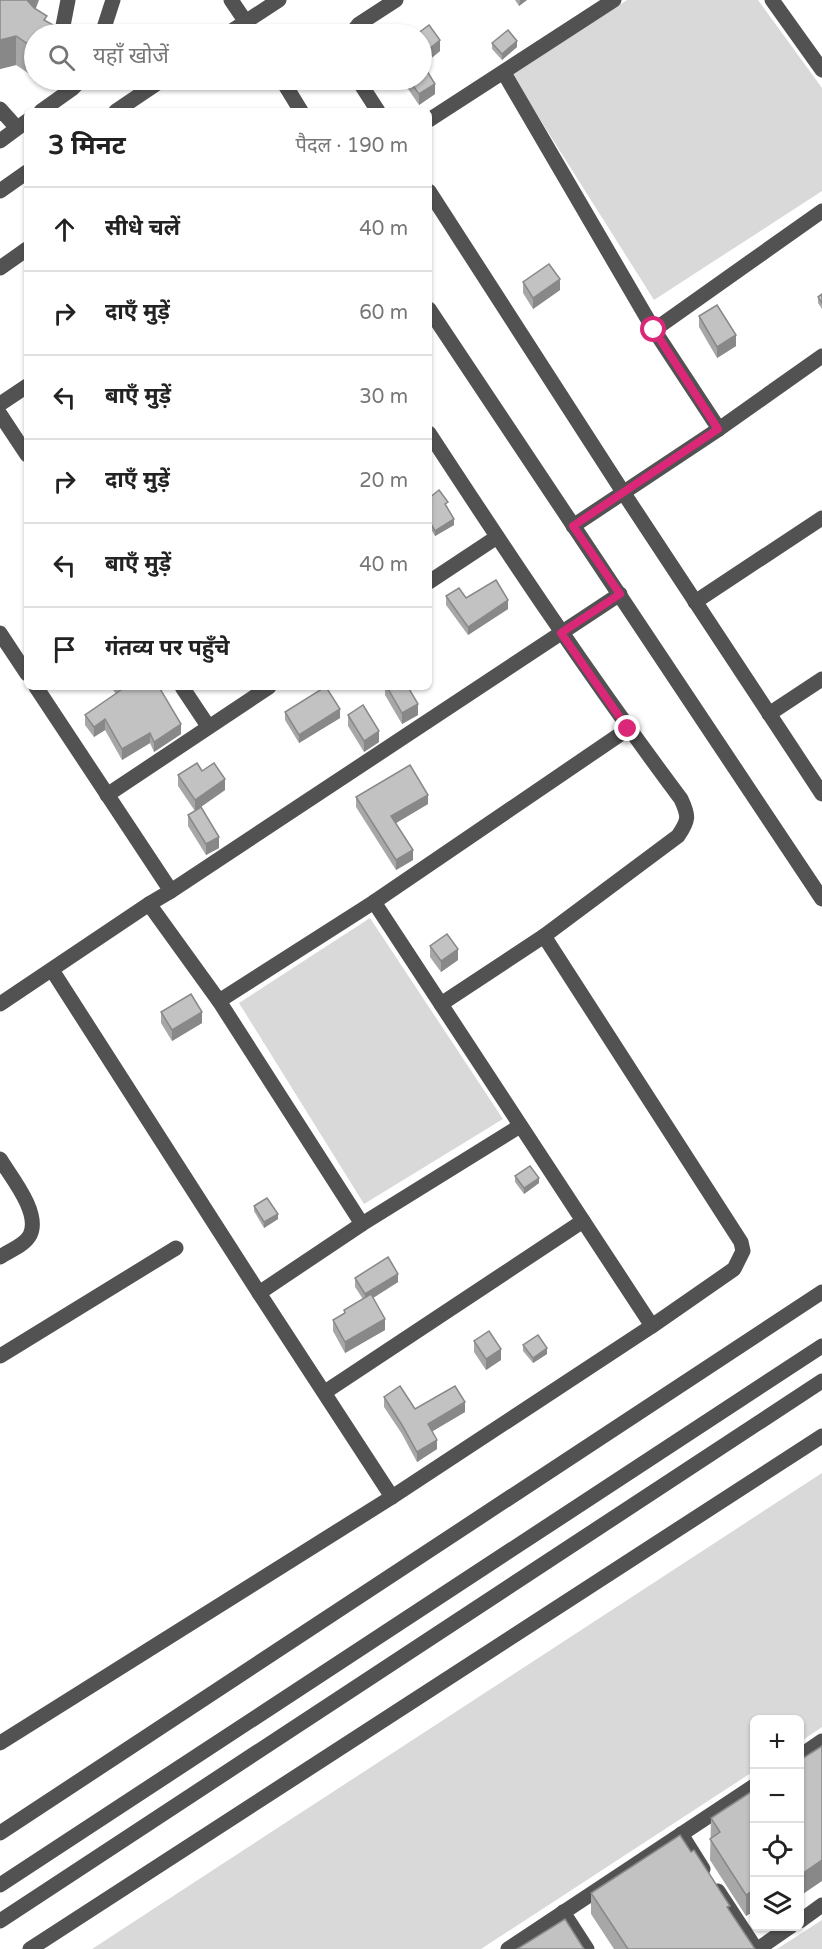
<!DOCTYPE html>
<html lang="hi">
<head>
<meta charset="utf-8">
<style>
  body { margin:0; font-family:"Varela Round","Noto Sans Devanagari",sans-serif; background:#f6f6f6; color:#222 }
  .controls { position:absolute; right:18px; bottom:18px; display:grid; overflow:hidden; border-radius:9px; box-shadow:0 2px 4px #0004 }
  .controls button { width:54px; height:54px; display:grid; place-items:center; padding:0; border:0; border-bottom:2px solid #e0e0e0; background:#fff; color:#222; font:30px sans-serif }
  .stop { position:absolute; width:18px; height:18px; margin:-14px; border:4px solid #db2777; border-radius:50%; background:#fff }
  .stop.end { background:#db2777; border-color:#fff; box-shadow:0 2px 6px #0008 }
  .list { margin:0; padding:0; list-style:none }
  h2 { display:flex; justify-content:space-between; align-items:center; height:78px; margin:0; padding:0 24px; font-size:26px }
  h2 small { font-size:20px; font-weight:400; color:#767676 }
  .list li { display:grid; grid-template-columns:39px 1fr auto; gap:18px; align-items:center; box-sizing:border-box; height:84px; padding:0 24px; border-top:2px solid #e0e0e0 }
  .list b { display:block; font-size:22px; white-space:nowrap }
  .list em { font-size:20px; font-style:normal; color:#767676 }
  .icon { flex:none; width:33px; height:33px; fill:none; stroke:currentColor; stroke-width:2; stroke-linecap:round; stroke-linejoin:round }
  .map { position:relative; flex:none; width:822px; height:1949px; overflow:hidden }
  .search { position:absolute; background:#fff; box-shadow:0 2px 4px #0004; left:24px; top:24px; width:408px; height:66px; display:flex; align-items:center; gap:15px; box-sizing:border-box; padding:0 21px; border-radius:33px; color:#767676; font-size:22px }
  .panel { position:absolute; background:#fff; box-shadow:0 2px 4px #0004; left:24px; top:108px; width:408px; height:582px; border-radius:9px }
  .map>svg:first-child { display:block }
  .green { fill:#d9d9d9 }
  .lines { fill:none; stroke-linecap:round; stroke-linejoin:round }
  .minor { stroke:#525252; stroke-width:15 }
  .wall { fill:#a7a7a7 }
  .shaded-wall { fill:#888 }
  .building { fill:#c2c2c2; stroke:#888; stroke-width:1.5 }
  .route { stroke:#db2777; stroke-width:8 }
</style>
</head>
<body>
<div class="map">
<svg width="822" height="1949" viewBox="0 0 822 1949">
  <rect width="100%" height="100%" fill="#fff"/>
  <g class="green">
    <path d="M627 0H758L822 88V191L654 300 512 75Z"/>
    <path d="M370 918 503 1119 364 1204 239 1003Z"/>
    <path d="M822 1473V1727L800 1742V1720H754V1771L481 1949H92Z"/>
    <path d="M822 1920V1949H777Z"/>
  </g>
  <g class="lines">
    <g class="minor">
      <path d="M231 0 254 34"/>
      <path d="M772 0 822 70"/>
      <path d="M63 34 62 31 68 0"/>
      <path d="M102 34 113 0"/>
      <path d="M227 34 279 0"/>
      <path d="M351 34 359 24 396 0"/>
      <path d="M504 73 654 330 719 429"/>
      <path d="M282 80 301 111"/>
      <path d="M358 80 378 111"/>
      <path d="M0 109 17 128"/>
      <path d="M41 111 72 89 81 80"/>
      <path d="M116 111 162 80"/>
      <path d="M429 120 614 0"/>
      <path d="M0 141 27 121"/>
      <path d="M0 191 27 172"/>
      <path d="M429 191 623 492 822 794"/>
      <path d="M0 268 27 249"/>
      <path d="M429 309 822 899"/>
      <path d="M654 330 822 211"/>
      <path d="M0 404 27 386"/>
      <path d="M0 414 27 455"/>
      <path d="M429 433C510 557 592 680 681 799 689 816 689 820 678 836L544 936 441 1004"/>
      <path d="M573 526 719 429 822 356"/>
      <path d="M429 582 497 537"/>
      <path d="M695 602 822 518"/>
      <path d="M0 633 27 674"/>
      <path d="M36 687 171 891"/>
      <path d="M182 687 208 726"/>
      <path d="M769 714 822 679"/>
      <path d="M107 795 269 687"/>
      <path d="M374 902 652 1326"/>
      <path d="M149 904 219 1001 362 1224"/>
      <path d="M52 970 259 1293 392 1497"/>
      <path d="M219 1001 374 902 628 729"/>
      <path d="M0 1004 149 904 171 891 620 594"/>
      <path d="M0 1159C11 1177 41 1213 30 1235 25 1245 9 1251 0 1257"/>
      <path d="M259 1293 362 1224 520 1126"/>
      <path d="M0 1356 176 1248"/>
      <path d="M325 1392 583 1221"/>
      <path d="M0 1743 392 1497 652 1326 734 1269 743 1251 741 1242 544 936"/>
      <path d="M800 1756 822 1741"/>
      <path d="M0 1833 822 1292"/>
      <path d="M681 1834 703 1869"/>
      <path d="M0 1885 822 1346"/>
      <path d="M718 1891 756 1949"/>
      <path d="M563 1912 587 1949"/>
      <path d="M0 1921 822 1381"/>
      <path d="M800 1921 822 1905"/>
      <path d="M30 1949 822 1436"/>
      <path d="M508 1949 754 1786"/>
      <path d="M758 1949 791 1926"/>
    </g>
  </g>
  <g class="wall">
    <path d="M0 0 36 9 47 22 55 34H34V77L16 65 0 69Z"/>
    <path d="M515 0H527L519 6Z"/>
    <path d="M422 34 440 51 423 65 422 63Z"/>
    <path d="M492 43 517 47 502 60 492 49Z"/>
    <path d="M39 80H50L47 85Z"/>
    <path d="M402 80H422L435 94 419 105Z"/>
    <path d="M523 282 560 290 533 309 523 293Z"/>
    <path d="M822 294V309L818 303V297Z"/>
    <path d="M699 316 736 346 717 358 699 327Z"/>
    <path d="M429 498 448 507 447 508 454 525 435 536 429 526Z"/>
    <path d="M27 548V563L25 560V549Z"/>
    <path d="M446 596 508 609 468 635 446 605Z"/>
    <path d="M111 687H159L181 734 154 752 150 743 122 760 105 730 94 737 85 725V715L116 694Z"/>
    <path d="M385 687H408L418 715 402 724 385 695Z"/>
    <path d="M285 712 340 718 299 743 285 720Z"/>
    <path d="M348 715 379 742 364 752 348 726Z"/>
    <path d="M202 771 225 790 198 809 219 848 206 855 188 826V815L195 811 178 786V775Z"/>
    <path d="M356 797 428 804 396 823 413 860 396 870 356 807Z"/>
    <path d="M430 946 458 960 441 972 430 957Z"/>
    <path d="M161 1012 202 1023 172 1041 161 1023Z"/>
    <path d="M515 1176 539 1183 524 1194 515 1182Z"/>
    <path d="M254 1206 278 1219 264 1228 254 1211Z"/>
    <path d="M355 1278 398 1282 373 1298 385 1330 345 1353 333 1331V1320L344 1314V1310L363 1299 355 1287Z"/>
    <path d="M474 1341 501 1360 486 1370 474 1352Z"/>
    <path d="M523 1345 547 1354 533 1363 523 1351Z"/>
    <path d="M384 1397 415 1409 465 1412 432 1431 437 1449 417 1462 402 1434 384 1407Z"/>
    <path d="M754 1790V1911L746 1916 710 1860 711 1818Z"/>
    <path d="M591 1893 730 1911 755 1949H614L591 1914Z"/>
  </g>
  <g class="shaded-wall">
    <path d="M24 0H39L33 16Z"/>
    <path d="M520 0H527L519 6Z"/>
    <path d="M55 26V34H50V33Z"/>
    <path d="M16 36V65L0 69V40Z"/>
    <path d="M440 40V51L423 65V54Z"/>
    <path d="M517 41V47L502 60V54Z"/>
    <path d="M435 84V94L419 105V94Z"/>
    <path d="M560 279V290L533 309V298Z"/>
    <path d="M736 335V346L717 358V347Z"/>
    <path d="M454 519V525L435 536V531Z"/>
    <path d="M508 600V609L468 635V627Z"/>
    <path d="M418 704V715L402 724V713Z"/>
    <path d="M340 709V718L299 743V735Z"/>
    <path d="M105 719V730L94 737V727Z"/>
    <path d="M181 724V734L154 752V742Z"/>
    <path d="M379 731V742L364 752V741Z"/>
    <path d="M150 733V743L122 760V749Z"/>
    <path d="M225 779V790L195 811V800Z"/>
    <path d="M428 795V804L391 826V816Z"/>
    <path d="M219 837V848L206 855V844Z"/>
    <path d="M413 850V860L396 870V860Z"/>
    <path d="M458 949V960L441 972V961Z"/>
    <path d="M202 1012V1023L172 1041V1030Z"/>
    <path d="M539 1178V1183L524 1194V1188Z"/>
    <path d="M278 1214V1219L264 1228V1222Z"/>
    <path d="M398 1274V1282L365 1303V1294Z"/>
    <path d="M385 1319V1330L345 1353V1342Z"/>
    <path d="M547 1348V1354L533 1363V1358Z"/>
    <path d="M501 1349V1360L486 1370V1359Z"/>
    <path d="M465 1402V1412L428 1434V1424Z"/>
    <path d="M437 1440V1449L417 1462V1452Z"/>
    <path d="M822 1860V1881L800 1896V1875Z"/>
    <path d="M754 1890V1911L746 1916V1895Z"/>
  </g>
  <g class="building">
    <path d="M0 0H27L34 8 47 16 44 20 55 26 50 33 52 34H34V48L16 36 0 40Z"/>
    <path d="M429 25 440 40 423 54 422 52V34H417Z"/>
    <path d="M508 30 517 41 502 54 492 43Z"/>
    <path d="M422 63 435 84 419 94 409 80H422Z"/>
    <path d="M549 264 560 279 533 298 523 282Z"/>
    <path d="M822 294V303L818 297Z"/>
    <path d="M717 305 736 335 717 347 699 316Z"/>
    <path d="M439 490 448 502 445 504 454 519 435 531 429 520V517L431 515 429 512V498Z"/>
    <path d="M496 580 508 600 468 627 446 596 459 588 466 598Z"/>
    <path d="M118 687H159L181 724 154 742 150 733 122 749 105 719 94 727 85 715 121 690Z"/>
    <path d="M325 687H326L340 709 299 735 285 712Z"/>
    <path d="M387 687H408L418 704 402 713Z"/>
    <path d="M363 705 379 731 364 741 348 715Z"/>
    <path d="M197 763 202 771 214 763 225 779 195 800 178 775Z"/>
    <path d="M410 765 428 795 391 816 413 850 396 860 356 797Z"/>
    <path d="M201 807 219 837 206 844 188 815Z"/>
    <path d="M447 934 458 949 441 961 430 946Z"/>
    <path d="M191 994 202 1012 172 1030 161 1012Z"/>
    <path d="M530 1166 539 1178 524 1188 515 1176Z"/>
    <path d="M267 1198 278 1214 264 1222 254 1206Z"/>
    <path d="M388 1257 398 1274 365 1294 355 1278Z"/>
    <path d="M371 1294 385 1319 345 1342 333 1320 345 1313 344 1310Z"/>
    <path d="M489 1331 501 1349 486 1359 474 1341Z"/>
    <path d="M538 1335 547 1348 533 1358 523 1345Z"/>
    <path d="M400 1386 415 1409 455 1386 465 1402 428 1424 437 1440 417 1452 402 1425 384 1397Z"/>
    <path d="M822 1746V1860L800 1875V1760Z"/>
    <path d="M754 1790V1890L746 1895 710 1839 720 1832 711 1818Z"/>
    <path d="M680 1835 691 1852 694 1850 730 1906 727 1907 755 1949H628L591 1893Z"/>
    <path d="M565 1919 584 1949H517Z"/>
  </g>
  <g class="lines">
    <path class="route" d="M628 729 561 633 620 594 573 526 718 429 654 330"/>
  </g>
</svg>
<div class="controls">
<button>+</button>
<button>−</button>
<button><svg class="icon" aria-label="locate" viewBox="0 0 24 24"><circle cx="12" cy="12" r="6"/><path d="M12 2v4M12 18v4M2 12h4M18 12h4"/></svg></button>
<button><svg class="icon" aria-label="layers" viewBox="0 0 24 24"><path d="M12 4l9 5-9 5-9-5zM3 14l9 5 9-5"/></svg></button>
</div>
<div class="stop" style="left:654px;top:330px"></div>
<div class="stop end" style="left:628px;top:729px"></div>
<div class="search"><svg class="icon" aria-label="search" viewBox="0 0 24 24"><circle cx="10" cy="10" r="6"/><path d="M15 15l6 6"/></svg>यहाँ खोजें</div>
<section class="panel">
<h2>3 मिनट<small>पैदल · 190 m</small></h2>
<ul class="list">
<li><svg class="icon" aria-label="ahead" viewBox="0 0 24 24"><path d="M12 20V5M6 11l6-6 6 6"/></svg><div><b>सीधे चलें</b></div><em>40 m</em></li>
<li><svg class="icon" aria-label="right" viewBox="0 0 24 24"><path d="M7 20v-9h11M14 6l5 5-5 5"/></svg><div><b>दाएँ मुड़ें</b></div><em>60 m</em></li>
<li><svg class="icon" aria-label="left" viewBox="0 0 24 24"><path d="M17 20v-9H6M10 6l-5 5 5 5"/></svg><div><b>बाएँ मुड़ें</b></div><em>30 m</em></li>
<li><svg class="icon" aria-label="right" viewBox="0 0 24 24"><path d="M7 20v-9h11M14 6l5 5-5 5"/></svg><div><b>दाएँ मुड़ें</b></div><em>20 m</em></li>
<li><svg class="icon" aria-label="left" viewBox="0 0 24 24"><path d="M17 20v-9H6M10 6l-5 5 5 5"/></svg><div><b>बाएँ मुड़ें</b></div><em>40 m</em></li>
<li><svg class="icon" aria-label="arrive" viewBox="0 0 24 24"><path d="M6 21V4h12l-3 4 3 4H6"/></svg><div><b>गंतव्य पर पहुँचे</b></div></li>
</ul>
</section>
</div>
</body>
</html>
